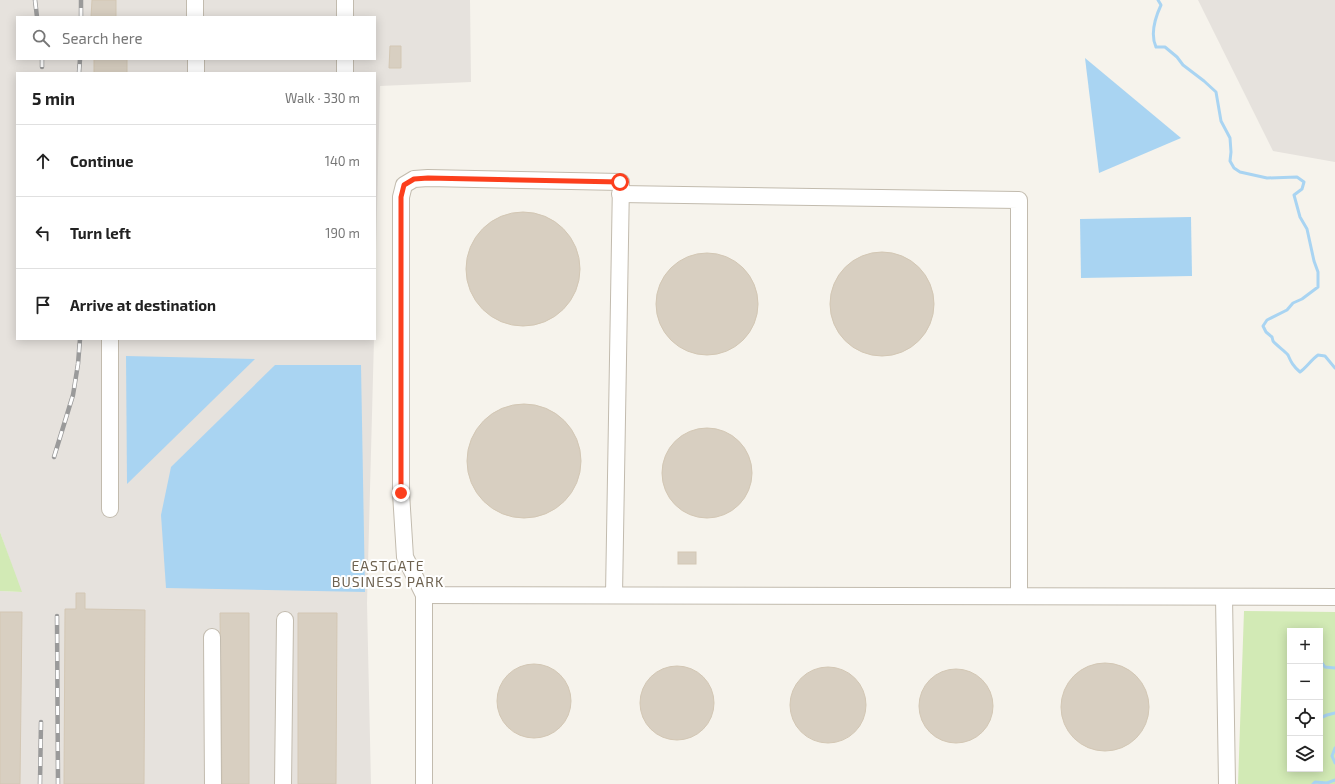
<!DOCTYPE html>
<html lang="en">
<head>
<meta charset="utf-8">
<style>
  body { margin:0; font-family:"Exo 2",sans-serif; background:#f2f2f2; color:#222 }
  .controls { position:absolute; right:12px; bottom:12px; display:grid; overflow:hidden; border-radius:0px; box-shadow:0 2px 10px #0003 }
  .controls button { width:36px; height:36px; display:grid; place-items:center; padding:0; border:0; border-bottom:1px solid #e0e0e0; background:#fff; color:#222; font:20px sans-serif }
  .stop { position:absolute; width:12px; height:12px; margin:-9px; border:3px solid #fc3f1d; border-radius:50%; background:#fff }
  .stop.end { background:#fc3f1d; border-color:#fff; box-shadow:0 1px 4px #0008 }
  .list { margin:0; padding:0; list-style:none }
  h2 { display:flex; justify-content:space-between; align-items:center; height:52px; margin:0; padding:0 16px; font-size:17px }
  h2 small { font-size:13px; font-weight:400; color:#767676 }
  .list li { display:grid; grid-template-columns:26px 1fr auto; gap:12px; align-items:center; box-sizing:border-box; height:72px; padding:0 16px; border-top:1px solid #e0e0e0 }
  .list b { display:block; font-size:15px; white-space:nowrap }
  .list em { font-size:13px; font-style:normal; color:#767676 }
  .icon { flex:none; width:22px; height:22px; fill:none; stroke:currentColor; stroke-width:2; stroke-linecap:round; stroke-linejoin:round }
  .map { position:relative; flex:none; width:1335px; height:784px; overflow:hidden }
  .search { position:absolute; background:#fff; box-shadow:0 2px 10px #0003; left:16px; top:16px; width:360px; height:44px; display:flex; align-items:center; gap:10px; box-sizing:border-box; padding:0 14px; border-radius:0px; color:#767676; font-size:15px }
  .panel { position:absolute; background:#fff; box-shadow:0 2px 10px #0003; left:16px; top:72px; width:360px; height:268px; border-radius:0px }
  .map>svg:first-child { display:block }
  .industrial { fill:#e6e2dd; fill-rule:evenodd }
  .green { fill:#d2eab5; fill-rule:evenodd }
  .water { fill:#a9d4f2 }
  .lines { fill:none; stroke-linecap:round; stroke-linejoin:round }
  .stream { stroke:#a9d4f2; stroke-width:3 }
  .building { fill:#d8cfc1; stroke:#d3c7b4 }
  .minor-casing { stroke:#c2bbae; stroke-width:18 }
  .minor { stroke:#fff; stroke-width:16 }
  .rail-casing { stroke:#9a9a9a; stroke-width:4.5 }
  .rail { stroke:#fff; stroke-width:3; stroke-dasharray:9; stroke-linecap:butt }
  .route { stroke:#fc3f1d; stroke-width:5 }
  .labels { text-anchor:middle; dominant-baseline:central; stroke-width:4; stroke-linejoin:round; paint-order:stroke }
  .neighbourhood-label { font-size:14px; letter-spacing:1px; fill:#6e6250; stroke:#fff }
</style>
</head>
<body>
<div class="map">
<svg width="1335" height="784" viewBox="0 0 1335 784">
  <rect width="100%" height="100%" fill="#f6f3ec"/>
  <g class="industrial">
    <path d="M0 0H470L471 82 380 86 375 292V73H17V339H374L367 603 371 784H0V591L21 592 0 532ZM17 17H375V59H17Z"/>
    <path d="M1198 0H1335V162L1273 151Z"/>
  </g>
  <g class="green">
    <path d="M0 532 22 592 0 591Z"/>
    <path d="M1244 611 1335 612V784H1238ZM1290 631H1320V769H1290Z"/>
  </g>
  <g class="water">
    <path d="M1085 58 1181 138 1099 173Z"/>
    <path d="M1191 217 1192 276 1081 278 1080 219Z"/>
    <path d="M126 356 255 359 127 484Z"/>
    <path d="M275 365H361L365 592 166 588 161 515 171 467Z"/>
  </g>
  <g class="lines">
    <g class="stream">
      <path d="M1158 0 1161 5C1155 18 1150 34 1156 47H1165L1177 57 1183 65 1204 81 1216 92 1221 121 1230 138 1231 152 1230 161 1234 168 1240 172 1267 178 1297 177 1304 182 1302 189 1294 195 1300 217 1307 229 1314 261 1318 272V287L1302 299 1293 303 1287 310 1267 320 1263 326 1266 332 1272 337 1273 341C1277 346 1285 351 1288 355 1291 362 1293 366 1300 372 1307 367 1311 360 1318 355L1325 356 1335 368"/>
      <path d="M1320 660 1325 667 1335 668"/>
      <path d="M1320 718 1327 715 1335 713"/>
      <path d="M1335 748 1332 756 1335 763"/>
      <path d="M1313 784 1315 782 1327 783 1335 780"/>
    </g>
  </g>
  <g class="building">
    <path d="M92 0H116V17H91Z"/>
    <path d="M390 46H401V68H389Z"/>
    <rect x="94" y="59" width="33" height="14"/>
    <circle cx="523" cy="269" r="57"/>
    <circle cx="882" cy="304" r="52"/>
    <circle cx="707" cy="304" r="51"/>
    <circle cx="524" cy="461" r="57"/>
    <circle cx="707" cy="473" r="45"/>
    <rect x="678" y="552" width="18" height="12"/>
    <path d="M76 593H85V609L145 610 144 784H64L65 609H76Z"/>
    <path d="M0 612H22L20 784H0Z"/>
    <path d="M220 613H249V784H222Z"/>
    <path d="M298 613H337L336 784H298Z"/>
    <circle cx="1105" cy="707" r="44"/>
    <circle cx="534" cy="701" r="37"/>
    <circle cx="677" cy="703" r="37"/>
    <circle cx="828" cy="705" r="38"/>
    <circle cx="956" cy="706" r="37"/>
  </g>
  <g class="lines">
    <g class="minor-casing">
      <g id="minor">
        <path d="M195 0V17"/>
        <path d="M345 17V0"/>
        <path d="M196 59V73"/>
        <path d="M345 73V59"/>
        <path d="M620 194 1019 200V596"/>
        <path d="M110 509V339"/>
        <path d="M424 595V784"/>
        <path d="M614 595 621 182 428 178 414 179 404 185 401 197V493L405 557 424 595 1335 597"/>
        <path d="M1224 597 1227 784"/>
        <path d="M212 637 213 784"/>
        <path d="M283 784 285 620"/>
      </g>
    </g>
    <use href="#minor" class="minor"/>
    <g class="rail-casing">
      <g id="rail">
        <path d="M35 0 37 17"/>
        <path d="M81 17V0"/>
        <path d="M42 59V67"/>
        <path d="M79 73 80 59"/>
        <path d="M54 457 73 395 78 364 80 339"/>
        <path d="M57 616 58 784"/>
        <path d="M40 784 41 722"/>
      </g>
    </g>
    <use href="#rail" class="rail"/>
  </g>
  <g class="lines">
    <path class="route" d="M401 493V197L404 185 414 179 428 178 620 182"/>
  </g>
  <g class="labels">
    <g class="neighbourhood-label">
      <text x="388" y="565">EASTGATE<tspan x="388" dy="16">BUSINESS PARK</tspan></text>
    </g>
  </g>
</svg>
<div class="controls">
<button>+</button>
<button>−</button>
<button><svg class="icon" aria-label="locate" viewBox="0 0 24 24"><circle cx="12" cy="12" r="6"/><path d="M12 2v4M12 18v4M2 12h4M18 12h4"/></svg></button>
<button><svg class="icon" aria-label="layers" viewBox="0 0 24 24"><path d="M12 4l9 5-9 5-9-5zM3 14l9 5 9-5"/></svg></button>
</div>
<div class="stop" style="left:620px;top:182px"></div>
<div class="stop end" style="left:401px;top:493px"></div>
<div class="search"><svg class="icon" aria-label="search" viewBox="0 0 24 24"><circle cx="10" cy="10" r="6"/><path d="M15 15l6 6"/></svg>Search here</div>
<section class="panel">
<h2>5 min<small>Walk · 330 m</small></h2>
<ul class="list">
<li><svg class="icon" aria-label="ahead" viewBox="0 0 24 24"><path d="M12 20V5M6 11l6-6 6 6"/></svg><div><b>Continue</b></div><em>140 m</em></li>
<li><svg class="icon" aria-label="left" viewBox="0 0 24 24"><path d="M17 20v-9H6M10 6l-5 5 5 5"/></svg><div><b>Turn left</b></div><em>190 m</em></li>
<li><svg class="icon" aria-label="arrive" viewBox="0 0 24 24"><path d="M6 21V4h12l-3 4 3 4H6"/></svg><div><b>Arrive at destination</b></div></li>
</ul>
</section>
</div>
</body>
</html>
